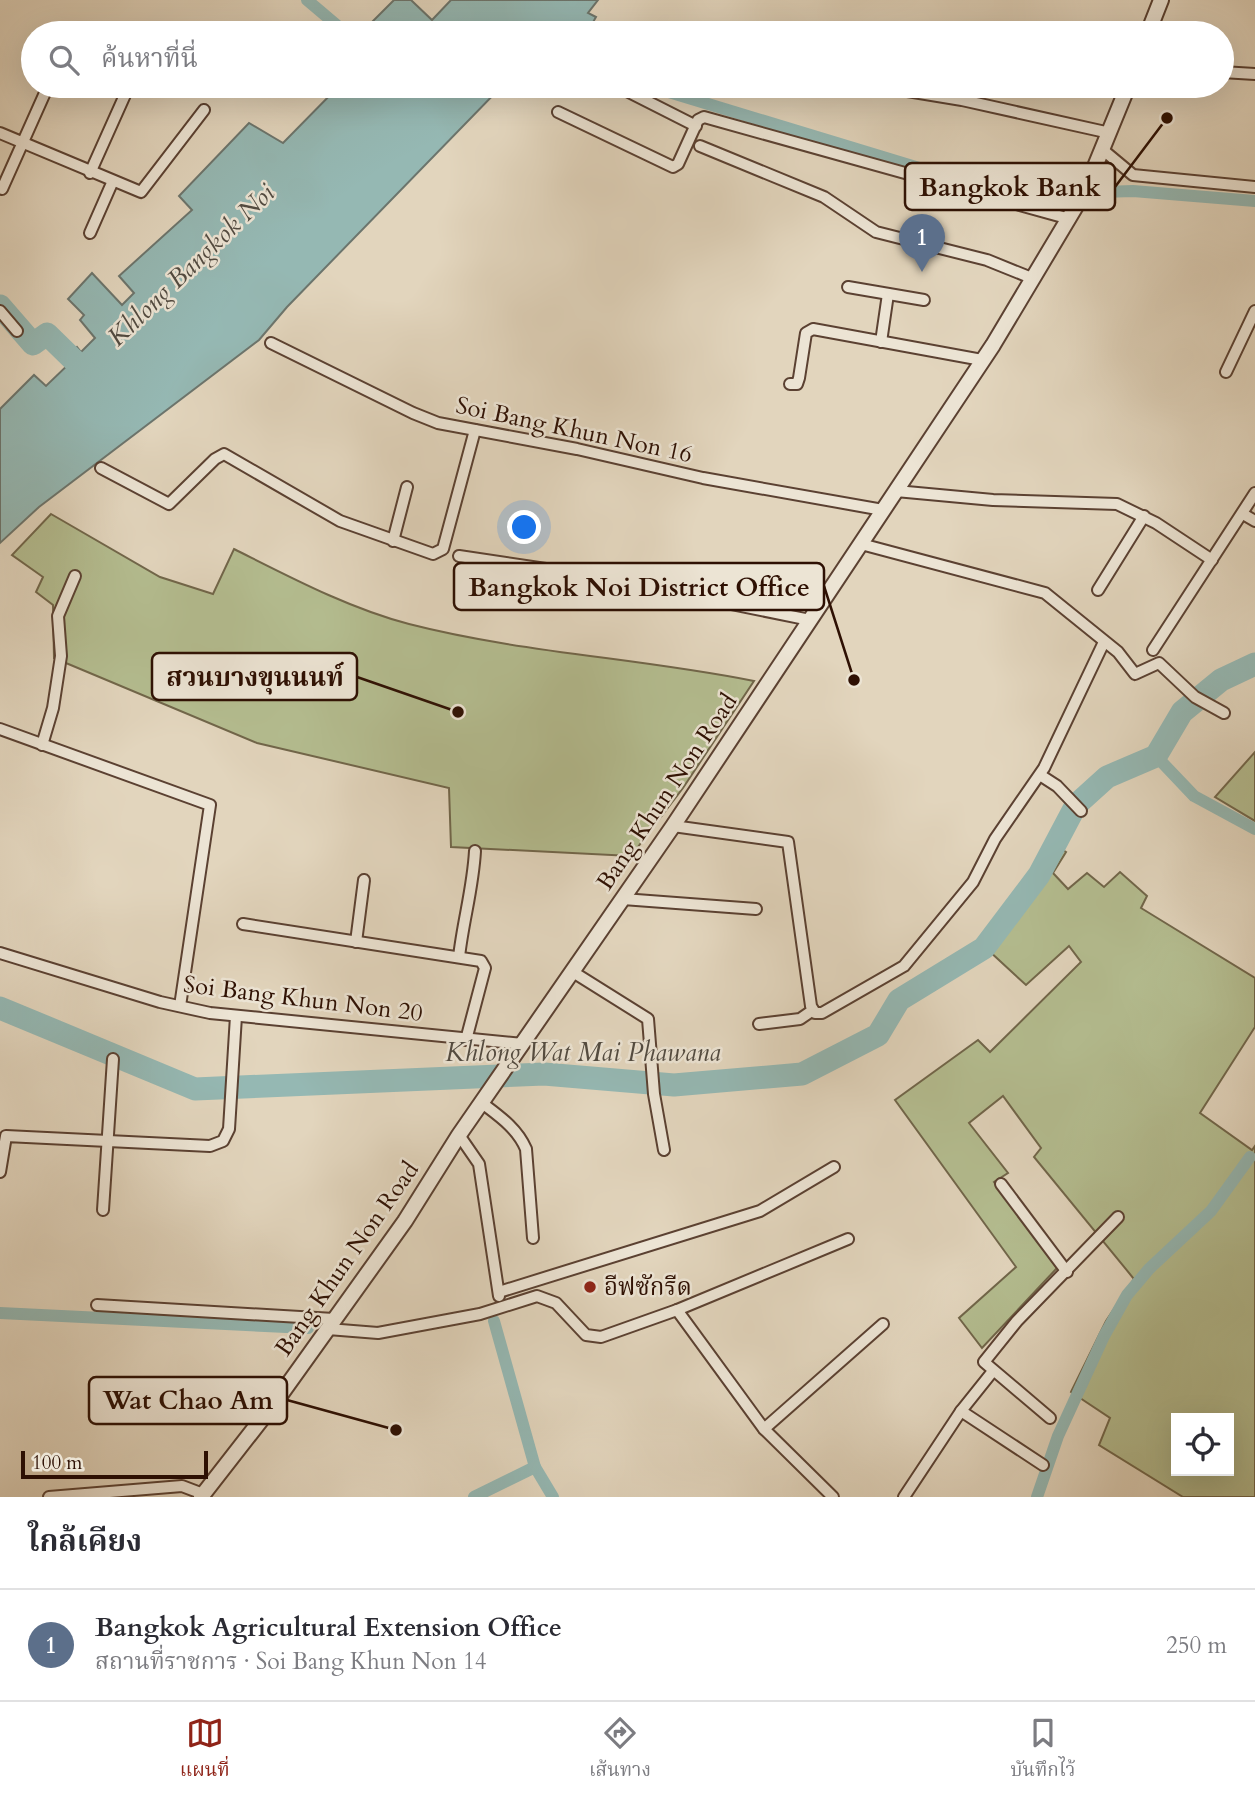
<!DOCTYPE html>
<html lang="th">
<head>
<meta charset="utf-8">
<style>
  body { margin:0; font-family:Cardo,"Noto Serif Thai",serif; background:#f7f7f7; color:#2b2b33 }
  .controls { position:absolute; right:21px; bottom:21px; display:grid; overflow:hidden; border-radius:0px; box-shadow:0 7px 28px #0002 }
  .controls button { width:63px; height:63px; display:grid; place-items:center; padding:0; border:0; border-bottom:2px solid #e1e1e2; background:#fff; color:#2b2b33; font:35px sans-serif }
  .scale { position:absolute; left:21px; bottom:18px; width:187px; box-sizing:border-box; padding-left:7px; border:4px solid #2e1003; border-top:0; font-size:19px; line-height:24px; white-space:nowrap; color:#2e1003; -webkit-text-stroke:5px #ece4d4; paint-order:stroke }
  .you { position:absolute; left:525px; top:528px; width:24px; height:24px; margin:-18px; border:5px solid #fff; border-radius:50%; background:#1a73e8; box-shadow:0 0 0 10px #1a73e833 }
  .badge { display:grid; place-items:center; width:46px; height:46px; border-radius:50%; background:#8f2418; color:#fff; font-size:23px; font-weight:700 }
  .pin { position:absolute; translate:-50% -58px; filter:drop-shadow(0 2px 4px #0008) }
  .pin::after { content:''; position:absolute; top:37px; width:24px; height:21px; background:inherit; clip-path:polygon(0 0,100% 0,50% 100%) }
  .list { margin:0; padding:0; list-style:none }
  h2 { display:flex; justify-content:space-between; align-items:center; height:91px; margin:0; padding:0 28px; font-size:30px }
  h2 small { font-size:23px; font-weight:400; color:#7c7c81 }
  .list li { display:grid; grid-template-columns:46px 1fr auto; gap:21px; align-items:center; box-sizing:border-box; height:112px; padding:0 28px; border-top:2px solid #e1e1e2 }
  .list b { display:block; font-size:26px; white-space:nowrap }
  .list p { margin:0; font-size:23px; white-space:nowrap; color:#7c7c81 }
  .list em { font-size:23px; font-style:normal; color:#7c7c81 }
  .icon { flex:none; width:38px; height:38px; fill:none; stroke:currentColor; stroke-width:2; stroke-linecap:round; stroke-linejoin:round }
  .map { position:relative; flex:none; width:1255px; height:1497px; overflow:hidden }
  .search { position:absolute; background:#fff; box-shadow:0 7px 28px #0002; left:21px; right:21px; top:21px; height:77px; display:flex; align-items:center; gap:18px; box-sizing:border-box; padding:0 24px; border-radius:38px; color:#7c7c81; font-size:26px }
  .sheet { height:203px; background:#fff }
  nav { display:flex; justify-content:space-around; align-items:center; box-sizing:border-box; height:98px; border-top:2px solid #e1e1e2; background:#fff; font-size:19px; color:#7c7c81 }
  nav a { display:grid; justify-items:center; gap:4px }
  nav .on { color:#8f2418 }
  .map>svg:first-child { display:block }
  .green { fill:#b4bd90; stroke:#71664a; stroke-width:2; fill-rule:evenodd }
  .water { fill:#95b8b3; stroke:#6c756d; stroke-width:2 }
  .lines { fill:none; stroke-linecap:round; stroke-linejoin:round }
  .canal { stroke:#95b8b3; stroke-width:12 }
  .river { stroke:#95b8b3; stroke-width:23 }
  .minor-casing { stroke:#5b4132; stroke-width:14 }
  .tertiary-casing { stroke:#5b4132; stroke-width:18 }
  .minor { stroke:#ece4d4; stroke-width:10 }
  .tertiary { stroke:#ece4d4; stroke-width:14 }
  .poi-dot { fill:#8f2418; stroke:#ece4d4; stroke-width:2.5 }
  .labels { text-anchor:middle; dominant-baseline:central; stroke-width:5; stroke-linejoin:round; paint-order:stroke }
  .street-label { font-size:24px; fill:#2e1003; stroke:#ece4d4 }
  .poi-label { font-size:24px; fill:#2e1003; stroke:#ece4d4; text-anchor:start }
  .water-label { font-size:26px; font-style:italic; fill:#524b41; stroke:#ece4d4 }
  .leader { fill:none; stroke:#2e1003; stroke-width:2.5 }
  .callout-dot { fill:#2e1003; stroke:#ece4d4; stroke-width:2.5 }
  .callout { fill:#ece4d4; stroke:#2e1003; stroke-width:2.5 }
  .callout-label { font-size:26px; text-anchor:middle; font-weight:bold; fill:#2e1003 }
</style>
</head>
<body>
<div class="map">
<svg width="1255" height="1497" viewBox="0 0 1255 1497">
  <rect width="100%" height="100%" fill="#e2d5bd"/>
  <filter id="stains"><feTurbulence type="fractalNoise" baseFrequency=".00286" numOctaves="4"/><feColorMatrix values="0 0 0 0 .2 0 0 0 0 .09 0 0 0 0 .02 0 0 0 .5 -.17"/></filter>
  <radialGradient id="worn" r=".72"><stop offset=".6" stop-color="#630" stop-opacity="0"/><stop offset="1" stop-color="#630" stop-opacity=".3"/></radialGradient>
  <g class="green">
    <path d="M51 514 160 577 213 594 234 549C290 577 348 608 409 624 522 653 640 658 754 681L683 788 631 856 451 847 449 788 257 743 54 658 53 605 36 592 43 577 12 555Z"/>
    <path d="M1255 752V821L1215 797Z"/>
    <path d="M1050 842 1066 852 1053 873 1068 889 1087 873 1104 887 1120 872 1147 896 1141 908 1255 978V1027L1200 1113 1252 1150 1255 1146V1497H1183L1099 1445 1110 1418 1071 1392 1106 1321 1134 1279 1034 1157 1041 1148 1003 1096 969 1123 1008 1173 994 1182 1057 1268 982 1348 959 1318 1016 1267 895 1100 978 1040 990 1052 1081 962 1069 946 1026 985 987 949ZM1176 1418H1229V1471H1176Z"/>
  </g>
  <g class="water">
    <path d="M394 0H411L432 20 451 0H598L588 13 596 17 587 33H361Z"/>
    <path d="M339 86H502L287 307 259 340 39 507 0 543V409L34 375 46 386 73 360 69 356 77 347 81 352 95 338 80 320 84 315 68 299 92 273 122 305 134 293 119 276 192 210 179 196 249 123 283 143Z"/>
  </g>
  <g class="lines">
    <g class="canal">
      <path d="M307 0 346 33"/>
      <path d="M649 86 1008 195 1133 191 1255 201"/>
      <path d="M1156 756 1194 796 1255 829"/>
      <path d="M0 1313 308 1328"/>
      <path d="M494 1321 535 1467 553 1497"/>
      <path d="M474 1497 535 1467"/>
      <path d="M1037 1497 1058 1436 1104 1336 1127 1295 1149 1269 1211 1211 1250 1157"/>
    </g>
    <g class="river">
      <path d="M0 306 33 344 47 334 91 377"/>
      <path d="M0 1008 195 1089 544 1074 674 1085 802 1074 878 1035 899 1000 984 948 1039 875 1076 805 1107 777 1156 756 1182 712 1221 680 1255 664"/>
    </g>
    <g class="minor-casing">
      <g id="minor">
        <path d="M1222 72 1255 74"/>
        <path d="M617 86 696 126"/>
        <path d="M877 86 962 100 1110 133"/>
        <path d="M542 89 544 86"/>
        <path d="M558 112 673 167 678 164 698 120 704 117 1070 219"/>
        <path d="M0 133 141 192 204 110"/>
        <path d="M700 146 824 197 876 232 987 260 1034 279"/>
        <path d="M1103 150 1133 175 1255 187"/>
        <path d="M90 173 129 86"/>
        <path d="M2 189 48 86"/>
        <path d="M90 233 112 183"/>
        <path d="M848 287 924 300"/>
        <path d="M0 311 17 331"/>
        <path d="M881 342 888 294"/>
        <path d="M271 343 413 413 438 423 577 449 703 478 883 510"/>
        <path d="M1226 372 1255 311"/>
        <path d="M790 384H797L799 378 806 333 813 329 982 360"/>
        <path d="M101 468 169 504 215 459 224 454 340 521 433 554 443 549 475 430"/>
        <path d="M896 491 993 500 1117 504 1156 523 1212 560"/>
        <path d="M1243 514 1255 521"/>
        <path d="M393 541 407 487"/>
        <path d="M861 544 1045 593 1118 652 1135 674 1159 663 1195 697 1224 713"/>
        <path d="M459 556 593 576 810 620"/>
        <path d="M1098 590 1144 516"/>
        <path d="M1153 650 1255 493"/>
        <path d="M0 729 210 805 180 1006"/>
        <path d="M42 745 53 708 61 656 58 616 75 576"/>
        <path d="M1040 775 1057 786 1081 811"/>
        <path d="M673 826 788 842 811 1006 815 1013H822L904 966 973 882 995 839 1044 768 1104 642"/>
        <path d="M623 899 756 909"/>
        <path d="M243 924 481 961 485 968 466 1040"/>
        <path d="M356 942 364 880"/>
        <path d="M0 953 160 1002 210 1013 523 1044"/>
        <path d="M459 957C463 921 473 888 475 851"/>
        <path d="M573 972 648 1019 654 1094 664 1150"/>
        <path d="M759 1024 800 1019 813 1010"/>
        <path d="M482 1103C499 1116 517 1128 526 1149L533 1238"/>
        <path d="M459 1135 479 1164 499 1296"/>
        <path d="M0 1172 6 1136 210 1146 223 1141 229 1129 236 1016"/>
        <path d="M1001 1184 1067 1272"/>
        <path d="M103 1210 113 1059"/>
        <path d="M499 1292 760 1211 834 1167"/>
        <path d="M97 1305 334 1319"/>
        <path d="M677 1310 848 1239"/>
        <path d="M328 1329 378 1333 480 1314 537 1296 556 1303 586 1335 601 1337 677 1310 764 1429 833 1497"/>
        <path d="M961 1411 1043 1465"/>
        <path d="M1050 1418 984 1362 1017 1321 1118 1217"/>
        <path d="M764 1429 883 1324"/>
        <path d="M49 1497 182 1486 203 1494"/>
        <path d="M904 1497 961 1411 993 1371"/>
      </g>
    </g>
    <g class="tertiary-casing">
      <g id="tertiary">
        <path d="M1148 33 1161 0"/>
        <path d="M201 1497 279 1397 405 1221 459 1135 673 826 993 345 1085 191 1128 86"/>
      </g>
    </g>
    <use href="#minor" class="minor"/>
    <use href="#tertiary" class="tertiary"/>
  </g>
  <circle class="poi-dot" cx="590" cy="1287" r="7"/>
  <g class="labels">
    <g class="street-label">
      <text transform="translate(574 430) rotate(12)">Soi Bang Khun Non 16</text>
      <text transform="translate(667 792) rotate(-56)">Bang Khun Non Road</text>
      <text transform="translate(303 999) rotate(7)">Soi Bang Khun Non 20</text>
      <text transform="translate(347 1259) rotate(-55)">Bang Khun Non Road</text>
    </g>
    <g class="poi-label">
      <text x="604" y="1287">อีฟซักรีด</text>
    </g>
    <g class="water-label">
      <text transform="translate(191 265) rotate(-44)">Khlong Bangkok Noi</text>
      <text x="583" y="1052">Khlong Wat Mai Phawana</text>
    </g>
  </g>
  <path class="leader" d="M1167 118L1115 187M854 680L824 586M458 712L357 677M396 1430L287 1400"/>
  <g class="callout-dot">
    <circle cx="1167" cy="118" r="7"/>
    <circle cx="854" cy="680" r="7"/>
    <circle cx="458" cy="712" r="7"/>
    <circle cx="396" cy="1430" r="7"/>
  </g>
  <g class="callout">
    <rect x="905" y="163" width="210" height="47" rx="7"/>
    <rect x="454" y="563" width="370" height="47" rx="7"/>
    <rect x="152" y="653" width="205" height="47" rx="7"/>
    <rect x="89" y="1377" width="198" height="47" rx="7"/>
  </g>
  <g class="callout-label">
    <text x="1010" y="196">Bangkok Bank</text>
    <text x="639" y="596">Bangkok Noi District Office</text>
    <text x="255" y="686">สวนบางขุนนนท์</text>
    <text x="188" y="1409">Wat Chao Am</text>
  </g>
  <rect width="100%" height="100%" filter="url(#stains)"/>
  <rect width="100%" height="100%" fill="url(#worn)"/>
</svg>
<div class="controls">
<button><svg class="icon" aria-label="locate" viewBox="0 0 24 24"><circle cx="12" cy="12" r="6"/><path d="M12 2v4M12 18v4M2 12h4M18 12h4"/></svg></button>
</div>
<div class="scale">100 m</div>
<div class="you"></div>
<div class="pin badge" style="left:922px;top:272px;background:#5c6f8a">1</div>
<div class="search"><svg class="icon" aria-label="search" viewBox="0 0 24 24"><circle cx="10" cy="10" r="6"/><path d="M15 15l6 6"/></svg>ค้นหาที่นี่</div>
</div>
<section class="sheet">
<h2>ใกล้เคียง<small></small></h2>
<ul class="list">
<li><span class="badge" style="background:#5c6f8a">1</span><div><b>Bangkok Agricultural Extension Office</b><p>สถานที่ราชการ · Soi Bang Khun Non 14</p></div><em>250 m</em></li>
</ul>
</section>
<nav>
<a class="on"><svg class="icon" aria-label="map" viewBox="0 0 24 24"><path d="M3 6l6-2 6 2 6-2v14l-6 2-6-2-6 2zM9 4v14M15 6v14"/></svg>แผนที่</a>
<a><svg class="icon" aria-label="directions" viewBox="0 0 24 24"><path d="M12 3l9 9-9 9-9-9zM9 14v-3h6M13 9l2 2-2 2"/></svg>เส้นทาง</a>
<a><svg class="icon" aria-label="saved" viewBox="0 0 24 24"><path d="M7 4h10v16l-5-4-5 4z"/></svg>บันทึกไว้</a>
</nav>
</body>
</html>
